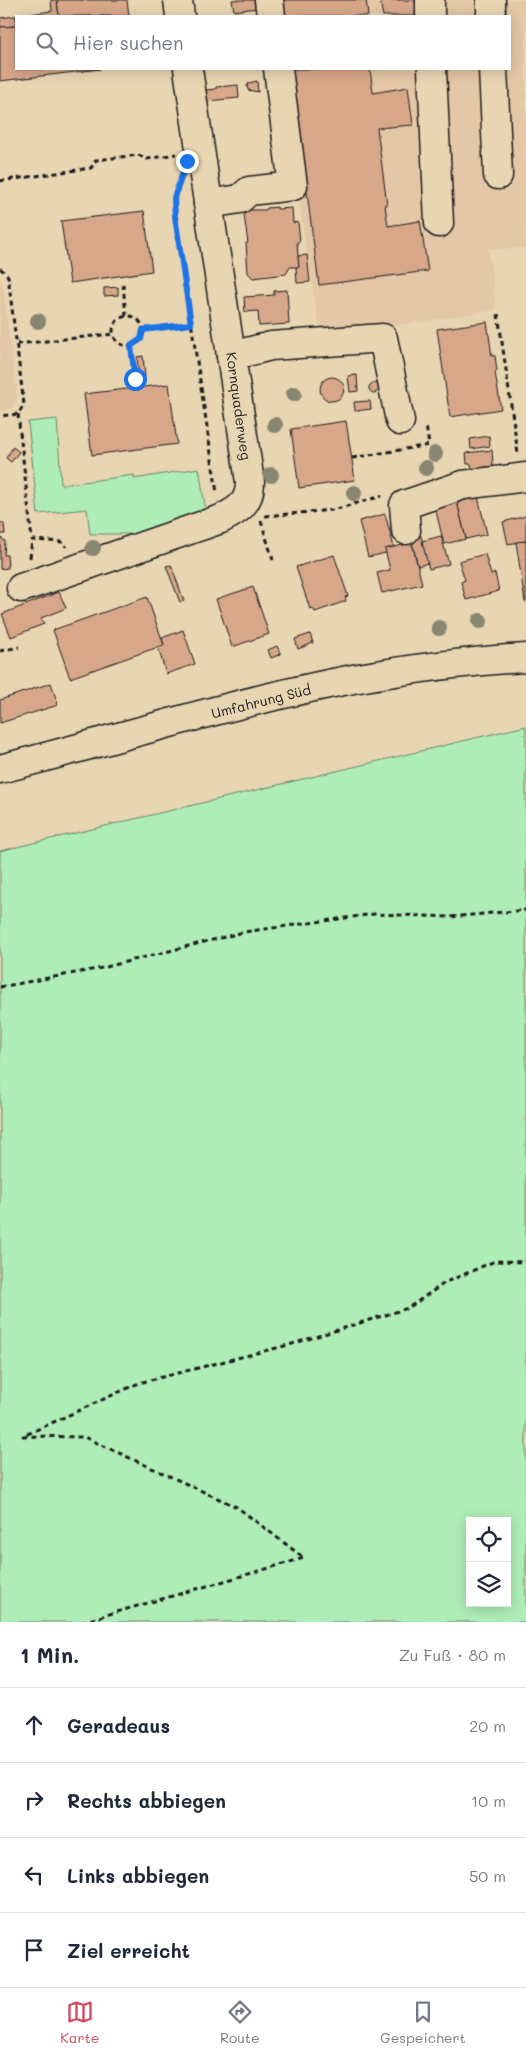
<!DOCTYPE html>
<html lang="de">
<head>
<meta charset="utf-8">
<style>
  body { margin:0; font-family:Mali,sans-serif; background:#f6f6f7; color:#1f2937 }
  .controls { position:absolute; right:15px; bottom:15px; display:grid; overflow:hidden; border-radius:0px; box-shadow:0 2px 12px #0003 }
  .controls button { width:45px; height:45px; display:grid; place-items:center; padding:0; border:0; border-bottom:1px solid #e0e1e3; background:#fff; color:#1f2937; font:25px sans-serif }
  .stop { position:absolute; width:15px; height:15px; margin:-11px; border:4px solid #1a73e8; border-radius:50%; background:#fff }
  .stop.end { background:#1a73e8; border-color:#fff; box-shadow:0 1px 5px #0008 }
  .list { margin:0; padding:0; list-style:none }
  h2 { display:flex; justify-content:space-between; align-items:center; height:65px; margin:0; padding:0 20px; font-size:21px }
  h2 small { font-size:16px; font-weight:400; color:#747a83 }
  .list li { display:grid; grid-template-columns:32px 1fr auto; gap:15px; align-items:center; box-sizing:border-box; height:75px; padding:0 20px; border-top:1px solid #e0e1e3 }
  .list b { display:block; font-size:19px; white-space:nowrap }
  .list em { font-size:16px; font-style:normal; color:#747a83 }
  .icon { flex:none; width:28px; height:28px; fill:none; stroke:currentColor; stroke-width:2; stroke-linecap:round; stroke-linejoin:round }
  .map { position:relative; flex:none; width:526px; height:1622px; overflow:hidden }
  .search { position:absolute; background:#fff; box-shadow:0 2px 12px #0003; left:15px; right:15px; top:15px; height:55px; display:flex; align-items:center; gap:12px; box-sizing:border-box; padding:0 18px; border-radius:0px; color:#747a83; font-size:19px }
  .sheet { height:365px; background:#fff }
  nav { display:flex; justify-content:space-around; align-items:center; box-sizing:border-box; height:70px; border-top:1px solid #e0e1e3; background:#fff; font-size:14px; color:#747a83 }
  nav a { display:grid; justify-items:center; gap:2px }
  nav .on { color:#d1495b }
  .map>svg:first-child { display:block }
  .built { fill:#e3c7a6 }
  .green { fill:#aeeeb6; stroke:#658569; fill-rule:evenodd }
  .building { fill:#d8a78a; stroke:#1c1c1c }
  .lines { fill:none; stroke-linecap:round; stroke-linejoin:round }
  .minor-casing { stroke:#1c1c1c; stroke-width:31 }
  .major-casing { stroke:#1c1c1c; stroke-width:31 }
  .path { stroke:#1c1c1c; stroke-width:3; stroke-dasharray:5 4; stroke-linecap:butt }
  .minor { stroke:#e8d5b2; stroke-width:28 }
  .major { stroke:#e8d5b2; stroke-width:28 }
  .tree { fill:#888671 }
  .route { stroke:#1a73e8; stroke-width:6 }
  .labels { text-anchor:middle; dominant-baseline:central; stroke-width:4; stroke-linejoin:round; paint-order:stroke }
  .street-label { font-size:14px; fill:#1c1c1c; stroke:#e8d5b2 }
</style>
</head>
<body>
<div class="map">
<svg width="526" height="1622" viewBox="0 0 526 1622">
  <rect width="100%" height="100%" fill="#e8d5b2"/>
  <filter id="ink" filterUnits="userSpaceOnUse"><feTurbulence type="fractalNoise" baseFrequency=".02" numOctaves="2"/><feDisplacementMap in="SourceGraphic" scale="10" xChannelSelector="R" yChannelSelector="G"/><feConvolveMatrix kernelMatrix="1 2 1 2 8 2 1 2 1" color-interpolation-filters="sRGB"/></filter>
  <g filter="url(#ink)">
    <g class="built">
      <path d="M266 0H526V248L488 249 496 310 321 337 277 69H510V16H269Z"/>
      <path d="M0 281 2 282 17 396 11 409 0 411Z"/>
    </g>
    <g class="green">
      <path d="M57 419 61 485 134 475V479L199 468 206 512 144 534H90L87 509 38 514 28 422Z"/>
      <path d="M526 726V1622H0V851ZM470 1521H507V1603H470Z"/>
    </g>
    <g class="building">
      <path d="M51 0H57L59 16H16V26L0 27V18L52 11Z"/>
      <path d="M57 0H127L129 16H56H59Z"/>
      <path d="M232 0H257V8L234 11Z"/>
      <path d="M281 0H366L368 16H284Z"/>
      <path d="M380 0H415L417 16H383Z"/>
      <path d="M16 26V69H100L0 81V27Z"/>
      <path d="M291 69H370L373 93 408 87 413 125 377 128 387 205H385L388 226 420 221 428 271 319 285Z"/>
      <path d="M257 81 258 92 248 90 247 86 249 83Z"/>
      <path d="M238 85 239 98 207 101 206 90 216 89V87Z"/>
      <path d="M277 207V209L292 208 293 223 298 222 300 241 297 242 299 267H290L286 274 253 278 248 273 246 243H248L244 215 249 210H266L267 208Z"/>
      <path d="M144 211 152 271 70 283 61 221Z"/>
      <path d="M307 255 310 282 297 283 296 267H299L298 256Z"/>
      <path d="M118 287V295L104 296V288Z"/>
      <path d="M287 290 289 324 259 326 258 311 245 312 244 297 274 295V291Z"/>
      <path d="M487 322 492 356H495L497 371 495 372 501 409 450 417 437 329Z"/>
      <path d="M143 356 145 377 139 378 137 357Z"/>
      <path d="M357 375 358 391 350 392 348 376Z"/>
      <circle cx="332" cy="389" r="12"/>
      <circle cx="374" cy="388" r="5"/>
      <path d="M169 384 177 444 92 455 84 394Z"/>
      <path d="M370 401 371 409 355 411 354 402Z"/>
      <path d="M346 421 355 480 299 488 291 429Z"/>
      <path d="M489 436 490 446 471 449 470 439Z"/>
      <path d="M13 447 19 452 11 462 6 458Z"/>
      <path d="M492 450 493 466 472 469 471 464H467L466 453Z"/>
      <path d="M478 497 487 534 466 539 457 502Z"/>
      <path d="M457 502 466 539 444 544 435 507Z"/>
      <path d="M385 514 394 547 385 549 386 553 368 557 359 521Z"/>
      <path d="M526 516V541L508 544 503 522Z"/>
      <path d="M0 522 4 524 5 534H0Z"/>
      <path d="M421 536 428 563 418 566 411 539Z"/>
      <path d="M441 536 449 564 429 569 422 541Z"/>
      <path d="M0 537 5 541 4 555H7L8 568 0 569Z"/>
      <path d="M526 541V602H525L516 542Z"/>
      <path d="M412 543 422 584 382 593 377 573 390 570 385 549Z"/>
      <path d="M485 554 491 575 495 573 499 591 466 600 461 582 465 580 459 561Z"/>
      <path d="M334 555 348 596 345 597 346 601 315 612 313 608 310 609 296 567Z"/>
      <path d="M171 565 184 601 180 602 166 566Z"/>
      <path d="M253 587 269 634 232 647 216 599Z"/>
      <path d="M59 592 66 608 41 618 44 624 11 637 2 614Z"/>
      <path d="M147 597 164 645 70 678 53 630Z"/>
      <path d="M183 630 195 664 166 674 158 647 164 645 162 638Z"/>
      <path d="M310 634 313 643 298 649 295 639Z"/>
      <path d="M277 646 281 654 271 658 268 650Z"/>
      <path d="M51 683 58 705 0 723V700Z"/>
    </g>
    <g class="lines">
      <g class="minor-casing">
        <g id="minor">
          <path d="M178 0 180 16"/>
          <path d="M269 0 271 16"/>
          <path d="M430 0V16"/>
          <path d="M491 0V16"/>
          <path d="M432 69 439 223"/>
          <path d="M493 69 498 175"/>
          <path d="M208 204 240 199 249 191 293 186 278 69"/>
          <path d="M231 356 271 346 383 338 400 421"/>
          <path d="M406 530 404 505 463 485 526 477"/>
          <path d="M21 588 221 519C239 510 250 503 250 482L188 69"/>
        </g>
      </g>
      <g class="major-casing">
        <path id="major" d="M0 769C117 739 234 702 353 679 410 669 468 661 526 658"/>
      </g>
      <g class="path">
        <path d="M0 181 91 168 96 160 138 155 147 159 176 154"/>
        <path d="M179 183 174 198 175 216 217 493"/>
        <path d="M0 268 8 276 24 405 18 414 0 416"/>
        <path d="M123 284 126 316"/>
        <path d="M498 314 518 454"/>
        <circle cx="128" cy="331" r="15"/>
        <path d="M143 330 191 324"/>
        <path d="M17 344 113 334"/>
        <path d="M131 346 135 379"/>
        <path d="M18 414 32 540 64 542 66 547"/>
        <path d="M352 458 429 445 426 425"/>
        <path d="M265 516 333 510 382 496"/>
        <path d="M261 521 273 560"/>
        <path d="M30 558 32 540"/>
        <path d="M0 651 19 647"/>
        <path d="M0 987 102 968 244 932 374 914 450 917 526 910"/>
        <path d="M82 1622 304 1558 237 1507 84 1437 23 1436 139 1383 292 1344 408 1308 446 1282 495 1261 526 1262"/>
      </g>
      <use href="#minor" class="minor"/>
      <use href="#major" class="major"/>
    </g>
    <g class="tree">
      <circle cx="38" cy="321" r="8"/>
      <circle cx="294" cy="394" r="8"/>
      <circle cx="275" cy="425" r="8"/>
      <circle cx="435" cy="454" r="8"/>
      <circle cx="426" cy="468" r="8"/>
      <circle cx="271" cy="475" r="8"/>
      <circle cx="354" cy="493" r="8"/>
      <circle cx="93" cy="548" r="8"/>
      <circle cx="480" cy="621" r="8"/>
      <circle cx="439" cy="628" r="8"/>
    </g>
  </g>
  <g class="lines" filter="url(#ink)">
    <path class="route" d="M135 379 131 346 141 339 143 330 191 324 175 216 174 198 187 161"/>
  </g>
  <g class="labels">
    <g class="street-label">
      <text transform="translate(239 406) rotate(82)">Kornquaderweg</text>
      <text transform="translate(261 701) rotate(-14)">Umfahrung Süd</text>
    </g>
  </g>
</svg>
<div class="controls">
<button><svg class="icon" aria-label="locate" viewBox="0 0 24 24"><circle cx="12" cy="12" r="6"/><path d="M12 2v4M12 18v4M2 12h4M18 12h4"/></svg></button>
<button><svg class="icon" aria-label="layers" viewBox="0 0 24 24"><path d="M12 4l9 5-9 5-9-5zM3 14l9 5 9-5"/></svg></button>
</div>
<div class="stop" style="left:135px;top:379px"></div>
<div class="stop end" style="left:187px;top:161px"></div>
<div class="search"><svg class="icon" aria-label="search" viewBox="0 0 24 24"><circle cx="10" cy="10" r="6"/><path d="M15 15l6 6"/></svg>Hier suchen</div>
</div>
<section class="sheet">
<h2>1 Min.<small>Zu Fuß · 80 m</small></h2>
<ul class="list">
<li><svg class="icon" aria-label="ahead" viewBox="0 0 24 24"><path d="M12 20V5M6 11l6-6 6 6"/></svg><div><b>Geradeaus</b></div><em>20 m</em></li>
<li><svg class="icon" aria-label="right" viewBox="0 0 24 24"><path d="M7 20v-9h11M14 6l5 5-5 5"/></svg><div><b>Rechts abbiegen</b></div><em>10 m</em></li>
<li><svg class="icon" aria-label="left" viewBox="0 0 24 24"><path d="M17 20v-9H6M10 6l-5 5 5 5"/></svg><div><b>Links abbiegen</b></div><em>50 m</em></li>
<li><svg class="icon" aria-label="arrive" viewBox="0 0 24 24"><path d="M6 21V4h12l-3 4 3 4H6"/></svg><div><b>Ziel erreicht</b></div></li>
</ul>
</section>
<nav>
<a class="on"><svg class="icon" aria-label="map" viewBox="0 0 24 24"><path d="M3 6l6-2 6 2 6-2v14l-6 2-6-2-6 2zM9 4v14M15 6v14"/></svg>Karte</a>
<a><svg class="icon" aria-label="directions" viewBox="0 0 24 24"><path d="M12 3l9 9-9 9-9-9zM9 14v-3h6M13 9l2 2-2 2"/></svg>Route</a>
<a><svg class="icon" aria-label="saved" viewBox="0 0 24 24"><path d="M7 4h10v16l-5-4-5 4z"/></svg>Gespeichert</a>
</nav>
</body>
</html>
